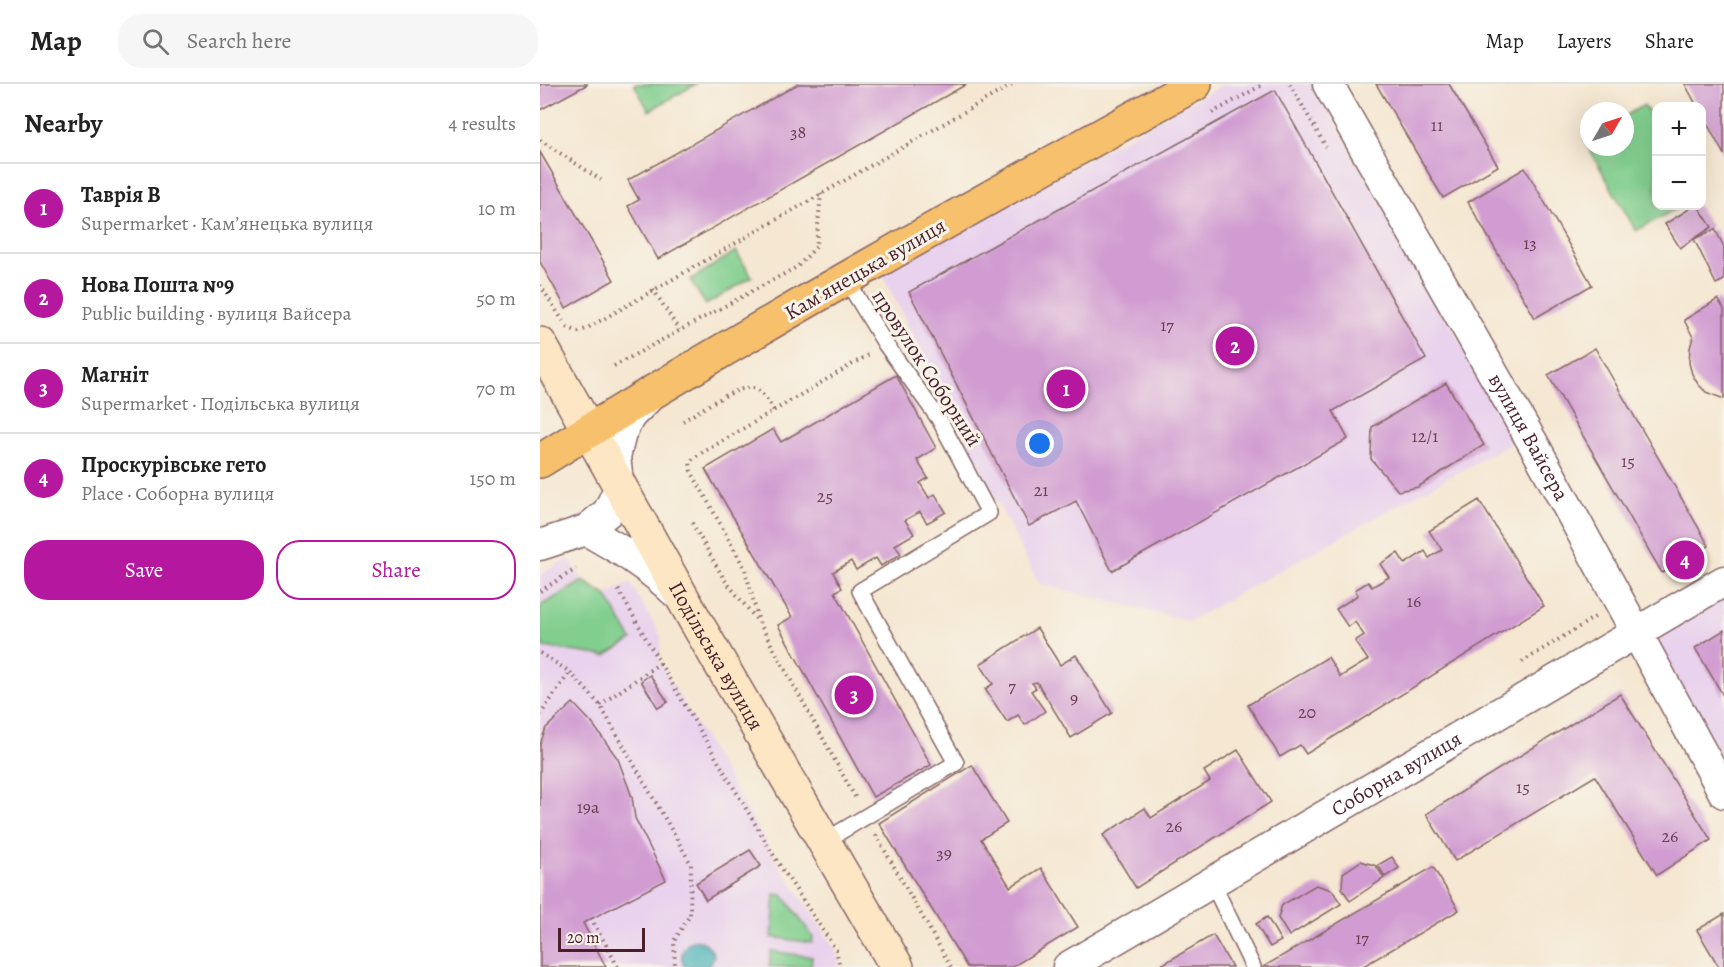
<!DOCTYPE html>
<html lang="en">
<head>
<meta charset="utf-8">
<style>
  body { margin:0; font-family:Alegreya,serif; background:#f6f6f6; color:#222 }
  .controls { position:absolute; right:18px; top:18px; display:grid; overflow:hidden; border-radius:12px; box-shadow:0 6px 24px #0002 }
  .controls button { width:54px; height:54px; display:grid; place-items:center; padding:0; border:0; border-bottom:2px solid #e0e0e0; background:#fff; color:#222; font:30px sans-serif }
  .compass { position:absolute; left:1040px; top:18px; width:54px; height:54px; border-radius:50%; background:#fff; box-shadow:0 6px 24px #0002; rotate:51deg }
  .scale { position:absolute; left:18px; bottom:15px; width:87px; box-sizing:border-box; padding-left:6px; border:3px solid #4a1f2b; border-top:0; font-size:16px; line-height:21px; white-space:nowrap; color:#4a1f2b; -webkit-text-stroke:4px #f7f3e8; paint-order:stroke }
  .you { position:absolute; left:500px; top:360px; width:21px; height:21px; margin:-15px; border:4px solid #fff; border-radius:50%; background:#1a73e8; box-shadow:0 0 0 9px #1a73e833 }
  .badge { display:grid; place-items:center; width:39px; height:39px; border-radius:50%; background:#b5179e; color:#fff; font-size:20px; font-weight:700 }
  .pin { position:absolute; translate:-50% -50%; border:3px solid #fff; box-shadow:0 2px 6px #0006 }
  .list { margin:0; padding:0; list-style:none }
  h2 { display:flex; justify-content:space-between; align-items:center; height:78px; margin:0; padding:0 24px; font-size:26px }
  h2 small { font-size:20px; font-weight:400; color:#767676 }
  .list li { display:grid; grid-template-columns:39px 1fr auto; gap:18px; align-items:center; box-sizing:border-box; height:90px; padding:0 24px; border-top:2px solid #e0e0e0 }
  .list b { display:block; font-size:22px; white-space:nowrap }
  .list p { margin:0; font-size:20px; white-space:nowrap; color:#767676 }
  .list em { font-size:20px; font-style:normal; color:#767676 }
  .actions { display:flex; gap:12px; padding:18px 24px }
  .actions a { flex:1; padding:14px 0; border:2px solid #b5179e; border-radius:24px; text-align:center; font-size:21px; color:#b5179e }
  .actions .main { background:#b5179e; color:#fff }
  .icon { flex:none; width:33px; height:33px; fill:none; stroke:currentColor; stroke-width:2; stroke-linecap:round; stroke-linejoin:round }
  .map { position:relative; flex:none; width:1184px; height:883px; overflow:hidden }
  header { display:flex; align-items:center; gap:36px; box-sizing:border-box; height:84px; padding:0 30px; background:#fff; border-bottom:2px solid #e0e0e0 }
  header strong { font-size:28px }
  nav { display:flex; gap:33px; margin-inline-start:auto; font-size:21px }
  .search { width:420px; height:54px; background:#f6f6f6; display:flex; align-items:center; gap:15px; box-sizing:border-box; padding:0 21px; border-radius:24px; color:#767676; font-size:22px }
  main { display:flex }
  aside { flex:1; background:#fff }
  .map>svg:first-child { display:block }
  .built { fill:#e9d2ed }
  .green { fill:#81ce8e; stroke:#66765c; stroke-width:1.5 }
  .water { fill:#3cadb5; stroke:#436670; stroke-width:1.5 }
  .building { fill:#d19cd1 }
  .lines { fill:none; stroke-linecap:round; stroke-linejoin:round }
  .lane-casing { stroke:#866565; stroke-width:18 }
  .street-casing { stroke:#866565; stroke-width:33 }
  .secondary-casing { stroke:#866565; stroke-width:36 }
  .primary-casing { stroke:#866565; stroke-width:36 }
  .path { stroke:#866565; stroke-width:4; stroke-dasharray:1.5 4.5; stroke-linecap:butt }
  .lane { stroke:#fff; stroke-width:15 }
  .street { stroke:#fff; stroke-width:30 }
  .secondary { stroke:#fce6c4; stroke-width:33 }
  .primary { stroke:#f7c06c; stroke-width:33 }
  .labels { text-anchor:middle; dominant-baseline:central; stroke-width:6; stroke-linejoin:round; paint-order:stroke }
  .number-label { font-size:18px; fill:#6c3e54 }
  .street-label { font-size:21px; fill:#4a1f2b; stroke:#f7f3e8 }
</style>
</head>
<body>
<header>
<strong>Map</strong>
<div class="search"><svg class="icon" aria-label="search" viewBox="0 0 24 24"><circle cx="10" cy="10" r="6"/><path d="M15 15l6 6"/></svg>Search here</div>
<nav><a>Map</a><a>Layers</a><a>Share</a></nav>
</header>
<main>
<aside>
<h2>Nearby<small>4 results</small></h2>
<ul class="list">
<li><span class="badge">1</span><div><b>Таврія В</b><p>Supermarket · Камʼянецька вулиця</p></div><em>10 m</em></li>
<li><span class="badge">2</span><div><b>Нова Пошта №9</b><p>Public building · вулиця Вайсера</p></div><em>50 m</em></li>
<li><span class="badge">3</span><div><b>Магніт</b><p>Supermarket · Подільська вулиця</p></div><em>70 m</em></li>
<li><span class="badge">4</span><div><b>Проскурівське гето</b><p>Place · Соборна вулиця</p></div><em>150 m</em></li>
</ul>
<div class="actions"><a class="main">Save</a><a>Share</a></div>
</aside>
<div class="map">
<svg width="1184" height="883" viewBox="0 0 1184 883">
  <rect width="100%" height="100%" fill="#f7f3e8"/>
  <filter id="ink" filterUnits="userSpaceOnUse"><feTurbulence type="fractalNoise" baseFrequency=".0167" numOctaves="2"/><feDisplacementMap in="SourceGraphic" scale="12" xChannelSelector="R" yChannelSelector="G"/><feConvolveMatrix kernelMatrix="1 2 1 2 8 2 1 2 1" color-interpolation-filters="sRGB"/></filter>
  <filter id="wash" filterUnits="userSpaceOnUse"><feTurbulence type="fractalNoise" baseFrequency=".008" numOctaves="4" result="noise"/><feDisplacementMap in="SourceGraphic" scale="24" xChannelSelector="R" yChannelSelector="G"/><feGaussianBlur stdDeviation="1.35" result="paint"/><feColorMatrix in="noise" values="0 0 0 0 0 0 0 0 0 0 0 0 0 0 0 0 0 1.4 0 .05"/><feComposite in="paint" operator="in"/></filter>
  <g filter="url(#wash)">
    <rect width="100%" height="100%" fill="#f5e7d1"/>
    <g class="built">
      <path d="M683 0H773L976 356 649 537 499 500 342 190Z"/>
      <path d="M29 473 43 497 66 511 90 498 121 552 120 579 237 777 296 866 300 883H0V491Z"/>
      <path d="M1184 513V677L1114 553Z"/>
    </g>
    <g class="green">
      <path d="M94 0H156L109 27Z"/>
      <path d="M1104 21 1116 42V122H1141L1096 147 1044 56 1049 53V63H1085V32Z"/>
      <path d="M196 167 212 193 166 221 150 196Z"/>
      <path d="M43 497 66 511 92 556 65 572 4 563 0 556V522Z"/>
      <path d="M235 810 243 811 273 853 272 859 232 853Z"/>
      <path d="M231 867 272 873 271 883H229Z"/>
    </g>
    <path class="water" d="M151 857C163 855 170 860 174 872L169 883 144 882C139 872 142 864 151 857Z"/>
    <g id="blocks">
      <g class="building">
        <path d="M0 0H48L0 26Z"/>
        <path d="M258 0H427L118 175 88 122 99 116 88 96Z"/>
        <path d="M836 0H909L958 82 903 114Z"/>
        <path d="M1145 0H1184V71L1162 30V22H1157Z"/>
        <path d="M735 6 886 275 793 327 808 355 572 487 536 417 489 442 369 208Z"/>
        <path d="M0 68 74 196 26 224 0 178Z"/>
        <path d="M985 84 1052 201 995 234 928 118Z"/>
        <path d="M1154 122H1158L1172 143 1140 164 1125 140Z"/>
        <path d="M1175 145 1184 163V196L1176 200 1154 155Z"/>
        <path d="M1178 215 1184 225V315L1166 308 1158 300 1152 290 1149 279 1150 264 1153 253 1144 236Z"/>
        <path d="M1055 264 1169 462 1122 489 1008 291Z"/>
        <path d="M356 291 396 364 377 376 388 394 380 399 389 414 395 410 406 428 387 439 380 428 365 436 374 450 355 461 361 470 341 482 336 474 316 486 311 477 293 488 302 504 295 508 391 681 333 713 238 541 252 533 165 385 233 345 241 358Z"/>
        <path d="M906 299 944 361 878 403 858 407 831 375 832 343Z"/>
        <path d="M939 416 1004 522 766 670 760 661 740 673 708 621 788 573 800 593 828 576 815 557 824 551 815 538 808 543 796 525 818 511 815 506 828 498 832 503 849 493 840 480 858 469 865 480 885 467 889 474 902 466 889 447Z"/>
        <path d="M497 544 520 581 536 571 572 629 531 654 497 598 492 599 496 604 491 607 505 627 485 641 478 631 467 638 445 605 453 600 440 580Z"/>
        <path d="M1184 546V613L1155 564Z"/>
        <path d="M110 591 128 618 118 624 101 597Z"/>
        <path d="M1080 610 1171 756 1117 791 1055 692 915 777 886 730Z"/>
        <path d="M33 619 52 639 78 675 92 713 95 734 126 796 43 839 66 883H0V660L6 644Z"/>
        <path d="M698 666 731 718 596 804 563 751 605 724 611 734 670 697 664 687Z"/>
        <path d="M432 681 467 739 441 755 470 803 501 784 538 843 472 883H427L339 739Z"/>
        <path d="M210 766 221 782 166 816 156 799Z"/>
        <path d="M852 773 859 784 845 793 838 781Z"/>
        <path d="M821 777 836 782 844 794 810 817 802 804 803 789Z"/>
        <path d="M893 783 919 826 822 883H723Z"/>
        <path d="M776 801 792 806 801 820 749 852 738 834 742 821Z"/>
        <path d="M1184 830V883H1179L1157 846Z"/>
        <path d="M727 833 741 857 730 863 716 840Z"/>
        <path d="M673 851 692 883H618Z"/>
      </g>
    </g>
  </g>
  <g filter="url(#ink)">
    <use href="#blocks" fill-opacity="0" stroke="#866565" stroke-width="1.5"/>
    <g class="lines">
      <g class="lane-casing">
        <g id="lane">
          <path d="M283 758 416 679 320 507 449 429 399 335 346 261 306 195"/>
          <path d="M672 798 713 883"/>
        </g>
      </g>
      <g class="street-casing">
        <g id="street">
          <path id="s1" d="M788 0 994 361 1184 709"/>
          <path d="M46 446C81 466 107 481 136 509"/>
          <path d="M0 461 46 446 68 428 79 405 75 373 81 349 90 332 108 314"/>
          <path id="s2" d="M528 883 1184 497"/>
        </g>
      </g>
      <g class="secondary-casing">
        <g id="secondary">
          <path id="s3" d="M0 260 155 536 357 883"/>
        </g>
      </g>
      <g class="primary-casing">
        <path id="primary" d="M0 377C214 244 434 121 655 0"/>
      </g>
      <g class="path">
        <path d="M750 0 786 63"/>
        <path d="M672 29 724 0"/>
        <path d="M0 56 61 96"/>
        <path d="M0 201 23 237"/>
        <path d="M113 205 139 246"/>
        <path d="M27 243 38 248 46 245 473 0"/>
        <path d="M74 282 257 183 276 163 281 109"/>
        <path d="M143 337C157 329 201 297 216 305 224 309 229 319 234 327"/>
        <path d="M152 439 184 495 216 535"/>
        <path d="M0 507 36 485"/>
        <path d="M0 569 30 588 60 621 151 780 150 831 134 857 135 883"/>
        <path d="M982 578 1055 533"/>
        <path d="M120 579 237 777 296 866 300 883"/>
        <path d="M60 621 120 579 78 505"/>
        <path d="M0 631 30 588"/>
        <path d="M315 713 219 538 205 485 151 387 150 378 155 373 328 271"/>
        <path d="M336 751 411 883"/>
        <path d="M51 834 78 883"/>
      </g>
      <use href="#lane" class="lane"/>
      <use href="#street" class="street"/>
      <use href="#secondary" class="secondary"/>
      <use href="#primary" class="primary"/>
    </g>
  </g>
  <g class="labels">
    <g class="number-label">
      <text x="897" y="41">11</text>
      <text x="258" y="48">38</text>
      <text x="990" y="159">13</text>
      <text x="627" y="241">17</text>
      <text x="885" y="352">12/1</text>
      <text x="1088" y="377">15</text>
      <text x="501" y="406">21</text>
      <text x="285" y="412">25</text>
      <text x="874" y="517">16</text>
      <text x="472" y="602">7</text>
      <text x="534" y="614">9</text>
      <text x="767" y="628">20</text>
      <text x="983" y="703">15</text>
      <text x="48" y="723">19а</text>
      <text x="634" y="742">26</text>
      <text x="1130" y="752">26</text>
      <text x="404" y="769">39</text>
      <text x="822" y="854">17</text>
    </g>
    <g class="street-label">
      <text transform="translate(325 185) rotate(-30)">Камʼянецька вулиця</text>
      <text transform="translate(387 284) rotate(57)">провулок Соборний</text>
      <text stroke="none"><textPath href="#s1" startOffset="406">вулиця Вайсера</textPath></text>
      <text stroke="none"><textPath href="#s3" startOffset="358">Подільська вулиця</textPath></text>
      <text stroke="none"><textPath href="#s2" startOffset="381">Соборна вулиця</textPath></text>
    </g>
  </g>
</svg>
<div class="controls">
<button>+</button>
<button>−</button>
</div>
<svg class="compass" viewBox="-18 -18 36 36"><path d="M0-13l5 13h-10z" fill="#e53935"/><path d="M0 13l5-13h-10z" fill="#767676"/></svg>
<div class="scale">20 m</div>
<div class="you"></div>
<div class="pin badge" style="left:526px;top:305px">1</div>
<div class="pin badge" style="left:695px;top:262px">2</div>
<div class="pin badge" style="left:314px;top:611px">3</div>
<div class="pin badge" style="left:1145px;top:476px">4</div>
</div>
</main>
</body>
</html>
